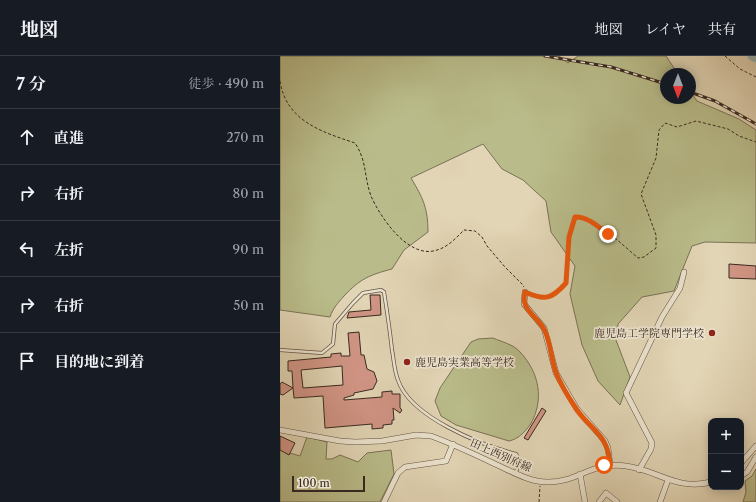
<!DOCTYPE html>
<html lang="ja">
<head>
<meta charset="utf-8">
<style>
  body { margin:0; font-family:"Libre Caslon Text","Noto Serif JP",serif; background:#20242c; color:#f1f3f6 }
  .controls { position:absolute; right:12px; bottom:12px; display:grid; overflow:hidden; border-radius:8px; box-shadow:0 2px 10px #0003 }
  .controls button { width:36px; height:36px; display:grid; place-items:center; padding:0; border:0; border-bottom:1px solid #363941; background:#171b24; color:#f1f3f6; font:20px sans-serif }
  .compass { position:absolute; left:380px; top:12px; width:36px; height:36px; border-radius:50%; background:#171b24; box-shadow:0 2px 10px #0003; rotate:180deg }
  .scale { position:absolute; left:12px; bottom:10px; width:73px; box-sizing:border-box; padding-left:4px; border:2px solid #392920; border-top:0; font-size:11px; line-height:14px; white-space:nowrap; color:#392920; -webkit-text-stroke:3px #ece4cf; paint-order:stroke }
  .stop { position:absolute; width:12px; height:12px; margin:-9px; border:3px solid #ea580c; border-radius:50%; background:#fff }
  .stop.end { background:#ea580c; border-color:#fff; box-shadow:0 1px 4px #0008 }
  .list { margin:0; padding:0; list-style:none }
  h2 { display:flex; justify-content:space-between; align-items:center; height:52px; margin:0; padding:0 16px; font-size:17px }
  h2 small { font-size:13px; font-weight:400; color:#9ea1a6 }
  .list li { display:grid; grid-template-columns:26px 1fr auto; gap:12px; align-items:center; box-sizing:border-box; height:56px; padding:0 16px; border-top:1px solid #363941 }
  .list b { display:block; font-size:15px; white-space:nowrap }
  .list em { font-size:13px; font-style:normal; color:#9ea1a6 }
  .icon { flex:none; width:22px; height:22px; fill:none; stroke:currentColor; stroke-width:2; stroke-linecap:round; stroke-linejoin:round }
  .map { position:relative; flex:none; width:476px; height:446px; overflow:hidden }
  header { display:flex; align-items:center; gap:24px; box-sizing:border-box; height:56px; padding:0 20px; background:#171b24; border-bottom:1px solid #363941 }
  header strong { font-size:19px }
  nav { display:flex; gap:22px; margin-inline-start:auto; font-size:14px }
  main { display:flex }
  aside { flex:1; background:#171b24 }
  .map>svg:first-child { display:block }
  .green { fill:#b9bc8a; stroke:#797255 }
  .lines { fill:none; stroke-linecap:round; stroke-linejoin:round }
  .river { stroke:#97b7b6; stroke-width:9 }
  .building { fill:#d19585; stroke:#392920; fill-rule:evenodd }
  .lane-casing { stroke:#635445; stroke-width:4 }
  .street-casing { stroke:#635445; stroke-width:6 }
  .path { stroke:#392920; stroke-width:1; stroke-dasharray:3 2; stroke-linecap:butt }
  .lane { stroke:#ece4cf; stroke-width:2.5 }
  .street { stroke:#ece4cf; stroke-width:5 }
  .rail-casing { stroke:#392920; stroke-width:3 }
  .rail { stroke:#ece4cf; stroke-width:1.5; stroke-dasharray:4.5; stroke-linecap:butt }
  .route { stroke:#ea580c; stroke-width:5 }
  .poi-dot { fill:#8f2418; stroke:#ece4cf; stroke-width:1.5 }
  .labels { text-anchor:middle; dominant-baseline:central; stroke-width:3.5; stroke-linejoin:round; paint-order:stroke }
  .poi-label { font-size:11px; fill:#392920; stroke:#ece4cf; text-anchor:end }
  .street-label { font-size:11px; fill:#392920; stroke:#ece4cf }
</style>
</head>
<body>
<header>
<strong>地図</strong>
<nav><a>地図</a><a>レイヤ</a><a>共有</a></nav>
</header>
<main>
<aside>
<h2>7 分<small>徒歩 · 490 m</small></h2>
<ul class="list">
<li><svg class="icon" aria-label="ahead" viewBox="0 0 24 24"><path d="M12 20V5M6 11l6-6 6 6"/></svg><div><b>直進</b></div><em>270 m</em></li>
<li><svg class="icon" aria-label="right" viewBox="0 0 24 24"><path d="M7 20v-9h11M14 6l5 5-5 5"/></svg><div><b>右折</b></div><em>80 m</em></li>
<li><svg class="icon" aria-label="left" viewBox="0 0 24 24"><path d="M17 20v-9H6M10 6l-5 5 5 5"/></svg><div><b>左折</b></div><em>90 m</em></li>
<li><svg class="icon" aria-label="right" viewBox="0 0 24 24"><path d="M7 20v-9h11M14 6l5 5-5 5"/></svg><div><b>右折</b></div><em>50 m</em></li>
<li><svg class="icon" aria-label="arrive" viewBox="0 0 24 24"><path d="M6 21V4h12l-3 4 3 4H6"/></svg><div><b>目的地に到着</b></div></li>
</ul>
</aside>
<div class="map">
<svg width="476" height="446" viewBox="0 0 476 446">
  <rect width="100%" height="100%" fill="#e2d5b5"/>
  <filter id="stains"><feTurbulence type="fractalNoise" baseFrequency=".005" numOctaves="4"/><feColorMatrix values="0 0 0 0 .2 0 0 0 0 .09 0 0 0 0 .02 0 0 0 .5 -.17"/></filter>
  <radialGradient id="worn" r=".72"><stop offset=".6" stop-color="#630" stop-opacity="0"/><stop offset="1" stop-color="#630" stop-opacity=".3"/></radialGradient>
  <g class="green">
    <path d="M0 0H279L288 7 298 0H386L398 18H386V42H410V35L417 45 459 63 476 74V187L425 186 412 190 394 235 362 241 338 268 336 284 350 321 340 349 318 325 302 289 290 238 295 210 271 176 266 145 243 124 222 113 203 88 131 122C143 142 148 152 148 176L124 194 112 213C89 219 80 223 64 240 58 247 53 252 50 261L0 254Z"/>
    <path d="M213 282C222 286 233 288 240 296 259 316 265 344 250 369 244 377 238 383 229 385L176 369 161 360 155 345 160 332 191 286 198 283Z"/>
    <path d="M27 381 47 386 46 403H52L60 399 78 406 87 397 111 394 114 418 100 446H0V394L20 400Z"/>
    <path d="M476 413V446H463L466 436 465 425 472 420Z"/>
  </g>
  <g class="lines">
    <path class="river" d="M472 0 476 2"/>
  </g>
  <g class="building">
    <path d="M449 208 476 210V223L449 222Z"/>
    <path d="M90 239H100L101 259 67 262 69 256 91 254Z"/>
    <path d="M79 276 81 299H84L87 313 94 316 97 325 93 333 74 337V339L64 342V344L102 341V336L112 335V338H120V352L122 354 120 357 113 352 114 364H112V368L103 369V372L92 373V368L45 372 43 340 14 342 13 332 3 339 0 338V328L2 326 13 332 12 315H8V305L51 301V298L61 297V300H70L68 277ZM62 310 63 329 23 332 21 314Z"/>
    <path d="M262 352 266 355 248 384 244 382Z"/>
    <path d="M0 380 15 387 9 399 0 394Z"/>
  </g>
  <g class="lines">
    <g class="lane-casing">
      <path id="lane" d="M0 294 42 297 53 288 55 268 73 247 83 237 101 234 104 236C107 255 110 275 112 294 114 304 114 314 118 324 130 361 201 389 236 398L239 403 236 417"/>
    </g>
    <g class="street-casing">
      <g id="street">
        <path d="M245 236 244 248 264 272 276 317 297 353 325 385 328 392 330 408"/>
        <path d="M0 374 60 385 75 386 102 385 136 379 151 380C173 388 194 398 215 408 231 415 249 426 267 426 298 427 311 405 346 410 378 414 396 435 431 426"/>
        <path d="M461 407 476 390"/>
        <path d="M359 414 371 393 372 387 346 337 382 261 400 232 404 216"/>
        <path d="M300 418 305 446"/>
        <path d="M461 420 467 416 476 401"/>
        <path d="M104 446 118 417 125 411 166 405 173 388"/>
        <path d="M319 446 326 437 337 446"/>
        <path d="M380 446 388 424"/>
      </g>
    </g>
    <g class="path">
      <path d="M445 0 460 13 476 21"/>
      <path d="M0 25C6 65 42 76 75 87 87 105 84 121 91 140 100 161 129 204 157 194 168 191 176 182 184 174L195 175 202 181 207 190 225 211 242 228 244 231"/>
      <path d="M249 238C266 246 275 240 286 227L289 181 295 161C312 159 345 191 358 202L364 201 376 192V179L361 138 376 102 379 74 385 67 397 71 416 65 448 73 459 80 476 86"/>
      <path d="M259 446 260 430"/>
    </g>
    <use href="#lane" class="lane"/>
    <use href="#street" class="street"/>
    <g class="rail-casing">
      <g id="rail">
        <path d="M265 0 331 11 386 28"/>
        <path d="M410 36 435 45 476 68"/>
      </g>
    </g>
    <use href="#rail" class="rail"/>
  </g>
  <g class="lines">
    <path class="route" d="M324 409 330 408C328 379 312 375 297 354 289 342 277 324 274 310 271 299 270 286 265 275 258 260 240 255 245 236 265 245 272 243 286 227L289 181 295 161C307 160 319 171 328 178"/>
  </g>
  <g class="poi-dot">
    <circle cx="432" cy="277" r="4"/>
    <circle cx="127" cy="306" r="4"/>
  </g>
  <g class="labels">
    <g class="poi-label">
      <text x="424" y="277">鹿児島工学院専門学校</text>
      <text x="135" y="306" text-anchor="start">鹿児島実業高等学校</text>
    </g>
    <g class="street-label">
      <text transform="translate(221 399) rotate(24)">田上西別府線</text>
    </g>
  </g>
  <rect width="100%" height="100%" filter="url(#stains)"/>
  <rect width="100%" height="100%" fill="url(#worn)"/>
</svg>
<div class="controls">
<button>+</button>
<button>−</button>
</div>
<svg class="compass" viewBox="-18 -18 36 36"><path d="M0-13l5 13h-10z" fill="#e53935"/><path d="M0 13l5-13h-10z" fill="#9ea1a6"/></svg>
<div class="scale">100 m</div>
<div class="stop" style="left:324px;top:409px"></div>
<div class="stop end" style="left:328px;top:178px"></div>
</div>
</main>
</body>
</html>
